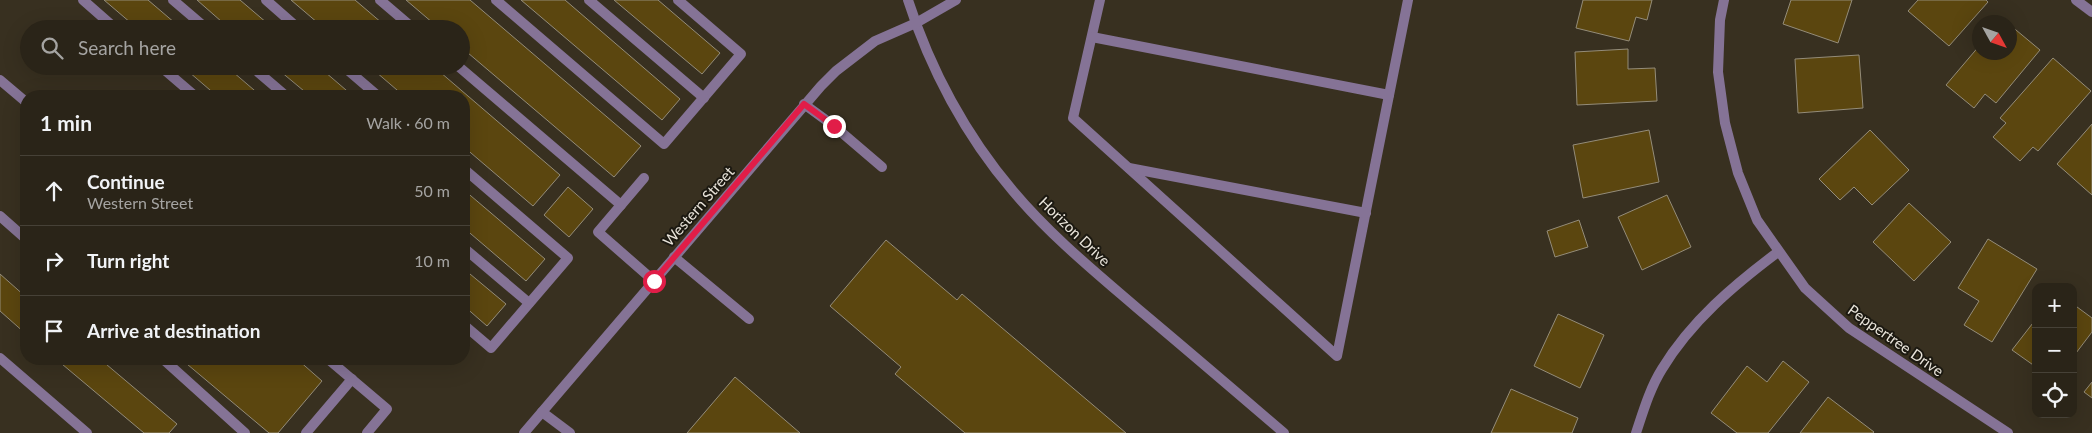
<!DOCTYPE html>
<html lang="en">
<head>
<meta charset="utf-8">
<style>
  body { margin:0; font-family:Lato,sans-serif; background:#322c21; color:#f1f3f6 }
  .controls { position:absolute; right:15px; bottom:15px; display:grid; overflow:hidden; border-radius:10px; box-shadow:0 5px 20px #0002 }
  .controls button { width:45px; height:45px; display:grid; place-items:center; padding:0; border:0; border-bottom:1px solid #464137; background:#2a2418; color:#f1f3f6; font:25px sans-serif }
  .compass { position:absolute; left:1972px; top:15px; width:45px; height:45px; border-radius:50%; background:#2a2418; box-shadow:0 5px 20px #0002; rotate:130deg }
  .stop { position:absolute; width:15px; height:15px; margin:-11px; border:4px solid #e11d48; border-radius:50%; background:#fff }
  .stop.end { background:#e11d48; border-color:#fff; box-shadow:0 1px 5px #0008 }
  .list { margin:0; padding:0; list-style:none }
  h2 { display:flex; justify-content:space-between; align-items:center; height:65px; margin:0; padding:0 20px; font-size:21px }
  h2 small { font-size:16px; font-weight:400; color:#a5a4a2 }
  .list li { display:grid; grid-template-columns:32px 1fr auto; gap:15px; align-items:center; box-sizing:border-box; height:70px; padding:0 20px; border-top:1px solid #464137 }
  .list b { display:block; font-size:19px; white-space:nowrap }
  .list p { margin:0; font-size:16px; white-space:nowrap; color:#a5a4a2 }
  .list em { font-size:16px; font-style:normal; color:#a5a4a2 }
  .icon { flex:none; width:28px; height:28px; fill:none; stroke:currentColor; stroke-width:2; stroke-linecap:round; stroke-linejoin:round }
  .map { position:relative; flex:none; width:2092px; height:433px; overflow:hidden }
  .search { position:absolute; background:#2a2418; box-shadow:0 5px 20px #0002; left:20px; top:20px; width:450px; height:55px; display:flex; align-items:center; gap:12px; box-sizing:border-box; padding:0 18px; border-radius:28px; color:#a5a4a2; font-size:19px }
  .panel { position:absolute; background:#2a2418; box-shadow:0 5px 20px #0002; left:20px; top:90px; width:450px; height:275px; border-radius:20px }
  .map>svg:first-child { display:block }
  .building { fill:#5b460f; stroke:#948c79 }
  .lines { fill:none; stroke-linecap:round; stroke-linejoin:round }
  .service { stroke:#857396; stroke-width:10 }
  .minor { stroke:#857396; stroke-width:10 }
  .route { stroke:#e11d48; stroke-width:6 }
  .labels { text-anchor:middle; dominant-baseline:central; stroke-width:4; stroke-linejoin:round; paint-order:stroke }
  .street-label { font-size:15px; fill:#e9e4da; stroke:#1c1911 }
</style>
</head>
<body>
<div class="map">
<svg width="2092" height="433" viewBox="0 0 2092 433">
  <rect width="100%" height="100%" fill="#383020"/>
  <g class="building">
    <path d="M104 0H148L182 29H138Z"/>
    <path d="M197 0H240L274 29H230Z"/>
    <path d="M291 0H355L389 29H325Z"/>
    <path d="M406 0H470L641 146 614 177 461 47V29H440Z"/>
    <path d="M521 0H565L680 99 662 120Z"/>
    <path d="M614 0H658L720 53 702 74Z"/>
    <path d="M1583 0H1652L1647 20 1636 17 1629 41 1576 28Z"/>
    <path d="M1791 0H1852L1838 43 1783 24Z"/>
    <path d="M1918 0H1986L1988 2 1949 46 1908 11Z"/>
    <path d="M2010 25 2040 50 1996 103 1985 94 1974 108 1946 85 1980 45V52H2010Z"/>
    <path d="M1628 49V69L1655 68 1657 101 1577 105 1575 52Z"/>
    <path d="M1859 55 1863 108 1798 113 1795 59Z"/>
    <path d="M2053 58 2091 91 2038 151 2033 147 2020 161 1993 137 2006 123 2000 118Z"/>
    <path d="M182 66H226L261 96H217Z"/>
    <path d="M274 66H318L353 96H310Z"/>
    <path d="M369 66H433L560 175 533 206 464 147V96H404Z"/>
    <path d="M2092 124V195L2057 164Z"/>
    <path d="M1649 130 1659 182 1583 198 1573 145Z"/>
    <path d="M1870 130 1909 170 1872 205 1854 187 1840 200 1819 179Z"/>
    <path d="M568 187 593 209 569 237 544 215Z"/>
    <path d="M464 190 545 259 526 281 464 228Z"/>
    <path d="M1667 195 1691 247 1642 270 1618 217Z"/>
    <path d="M1909 203 1951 242 1914 281 1873 242Z"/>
    <path d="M1579 220 1588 247 1555 257 1547 231Z"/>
    <path d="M1988 239 2037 269 1992 342 1964 325 1979 301 1958 288Z"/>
    <path d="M886 240 957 300 962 294 1126 433H965L895 374 901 367 830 306Z"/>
    <path d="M464 269 506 304 487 326 464 306Z"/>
    <path d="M0 274 26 297V334L0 311Z"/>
    <path d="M2073 304 2092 318V332L2073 357Z"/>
    <path d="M1558 314 1604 335 1580 388 1534 366Z"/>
    <path d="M2036 319V367L2012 350Z"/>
    <path d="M56 359H100L177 424 169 433H144Z"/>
    <path d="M181 359H297L322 381 278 433H269Z"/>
    <path d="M1783 361 1809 382 1768 433H1737L1711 413 1747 366 1767 382Z"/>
    <path d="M735 377 800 433H687Z"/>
    <path d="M2092 382V398L2084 392Z"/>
    <path d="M1511 389 1578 418 1572 433H1491Z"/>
    <path d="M1828 397 1874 432 1873 433H1800Z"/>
  </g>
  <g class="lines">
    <g class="service">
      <path d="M83 0 116 29"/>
      <path d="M173 0 207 29"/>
      <path d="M266 0 299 29"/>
      <path d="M380 0 414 29"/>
      <path d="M496 0 664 144 741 54 678 0"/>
      <path d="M589 0 704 98"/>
      <path d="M1100 0 1073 118 1337 356 1408 0"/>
      <path d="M916 23 956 0"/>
      <path d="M1092 37 1389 95"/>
      <path d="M160 66 195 96"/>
      <path d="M251 66 286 96"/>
      <path d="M343 66 378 96"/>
      <path d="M458 66 621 205"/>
      <path d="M0 80 26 102"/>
      <path d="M804 104 834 126 882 167"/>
      <path d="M1129 168 1366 213"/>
      <path d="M464 169 568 258 491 348 464 325"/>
      <path d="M644 178 598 232 654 281"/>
      <path d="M0 216 26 239"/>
      <path d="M464 248 529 303"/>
      <path d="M674 257 749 319"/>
      <path d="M0 358 87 433"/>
      <path d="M163 359 245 433"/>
      <path d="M328 359 387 409 367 433"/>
      <path d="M542 412 570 433"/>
      <path d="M306 433 352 379"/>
    </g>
    <g class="minor">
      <path d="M908 0C930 69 966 136 1013 191 1050 235 1094 271 1137 308 1186 349 1235 391 1284 433"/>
      <path d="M1724 0 1720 20 1718 72 1725 123 1738 173 1757 220 1805 288 1849 328 2008 433"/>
      <path d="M2076 0 2092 12"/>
      <path d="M524 433 821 86 836 71 875 41 916 23"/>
      <path d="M1636 433C1643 412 1650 388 1662 369 1691 321 1734 285 1778 252"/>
    </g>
  </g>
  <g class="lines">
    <path class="route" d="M654 281 804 104 834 126"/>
  </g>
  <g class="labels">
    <g class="street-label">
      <text transform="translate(698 206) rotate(-49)">Western Street</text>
      <text transform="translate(1075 231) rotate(44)">Horizon Drive</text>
      <text transform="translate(1896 340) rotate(35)">Peppertree Drive</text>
    </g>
  </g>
</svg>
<div class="controls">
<button>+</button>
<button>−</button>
<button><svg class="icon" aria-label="locate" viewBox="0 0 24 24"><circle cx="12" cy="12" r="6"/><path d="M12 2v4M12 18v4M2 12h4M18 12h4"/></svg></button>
</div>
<svg class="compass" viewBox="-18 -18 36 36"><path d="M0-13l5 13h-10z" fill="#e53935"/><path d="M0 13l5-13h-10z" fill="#a5a4a2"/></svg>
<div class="stop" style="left:654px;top:281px"></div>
<div class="stop end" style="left:834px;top:126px"></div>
<div class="search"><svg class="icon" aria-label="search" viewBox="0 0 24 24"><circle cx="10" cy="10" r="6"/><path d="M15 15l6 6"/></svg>Search here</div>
<section class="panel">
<h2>1 min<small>Walk · 60 m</small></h2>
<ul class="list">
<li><svg class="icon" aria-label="ahead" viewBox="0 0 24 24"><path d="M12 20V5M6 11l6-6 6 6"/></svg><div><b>Continue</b><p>Western Street</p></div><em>50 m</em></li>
<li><svg class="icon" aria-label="right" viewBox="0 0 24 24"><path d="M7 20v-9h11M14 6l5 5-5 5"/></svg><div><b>Turn right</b></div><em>10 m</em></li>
<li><svg class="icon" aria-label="arrive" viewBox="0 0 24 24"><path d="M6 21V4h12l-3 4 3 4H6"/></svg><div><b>Arrive at destination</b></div></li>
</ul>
</section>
</div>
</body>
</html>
